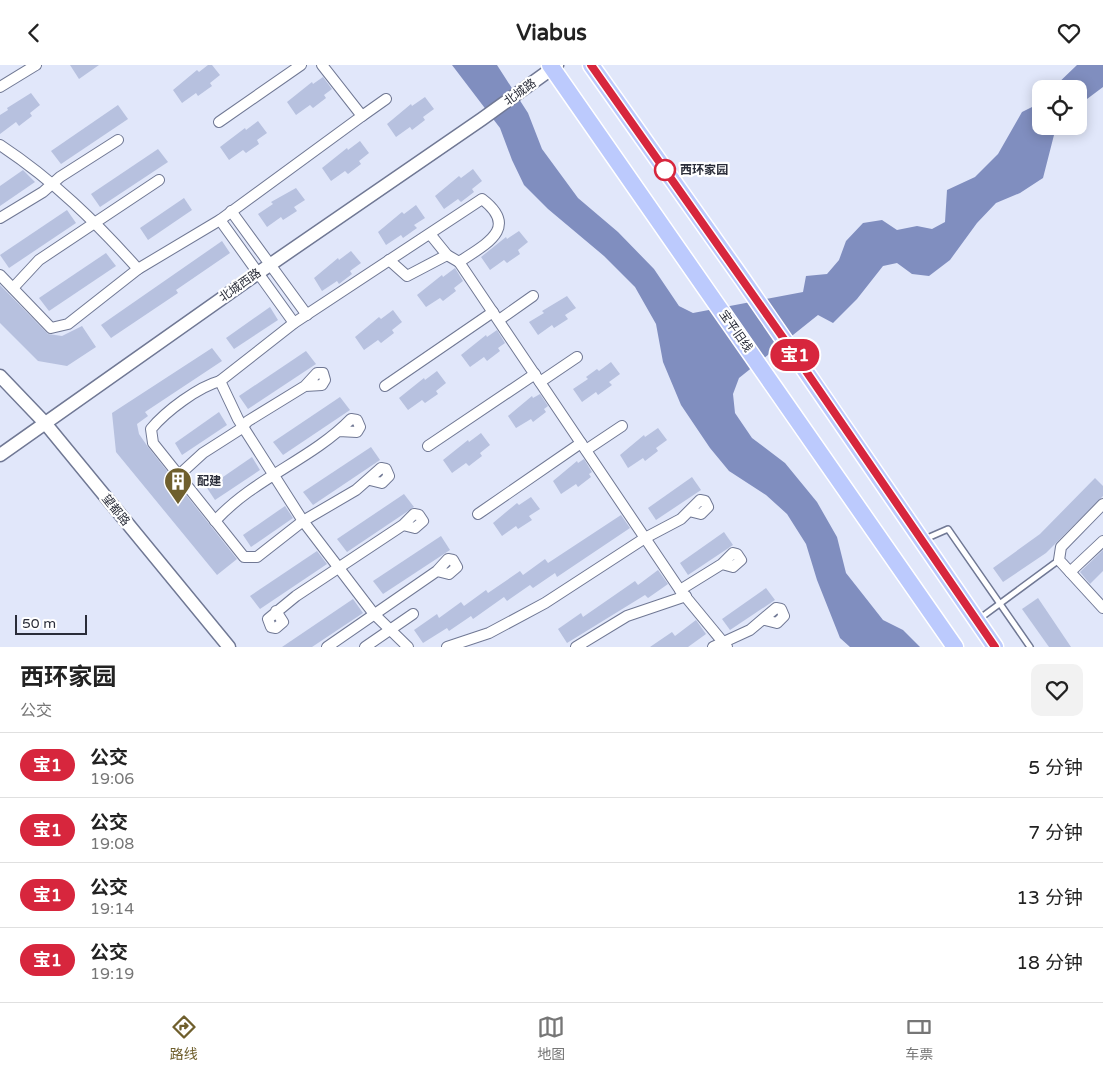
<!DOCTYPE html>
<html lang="zh">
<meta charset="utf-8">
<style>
:root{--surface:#fff;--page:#f2f2f2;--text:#222;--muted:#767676;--line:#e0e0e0;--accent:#6f5f2d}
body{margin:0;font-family:"Varela Round","Noto Sans SC",sans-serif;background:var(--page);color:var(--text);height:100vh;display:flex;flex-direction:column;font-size:19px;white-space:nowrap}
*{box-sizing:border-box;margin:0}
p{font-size:16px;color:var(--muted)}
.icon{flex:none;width:28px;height:28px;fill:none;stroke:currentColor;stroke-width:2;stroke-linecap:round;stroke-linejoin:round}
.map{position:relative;height:582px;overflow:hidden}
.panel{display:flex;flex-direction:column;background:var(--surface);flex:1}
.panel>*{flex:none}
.badge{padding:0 10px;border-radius:16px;font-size:18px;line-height:32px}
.fabs{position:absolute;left:1032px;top:15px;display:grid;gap:10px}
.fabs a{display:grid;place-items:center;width:55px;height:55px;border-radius:10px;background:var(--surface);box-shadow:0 2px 12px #0003;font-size:25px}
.scale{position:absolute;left:15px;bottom:12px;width:72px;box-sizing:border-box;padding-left:5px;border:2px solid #2a2d39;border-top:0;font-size:14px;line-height:18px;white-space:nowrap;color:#2a2d39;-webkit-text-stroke:4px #fff;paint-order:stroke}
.map>.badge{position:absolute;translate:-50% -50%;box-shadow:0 0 0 2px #fff}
.round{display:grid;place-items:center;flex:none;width:52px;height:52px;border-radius:10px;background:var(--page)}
.head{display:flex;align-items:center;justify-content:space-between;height:85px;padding:0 20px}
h1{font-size:24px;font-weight:700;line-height:38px}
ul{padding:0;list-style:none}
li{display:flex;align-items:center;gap:15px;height:65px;padding:0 20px;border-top:1px solid var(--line)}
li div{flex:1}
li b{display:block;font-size:19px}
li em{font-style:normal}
li .badge{min-width:55px;font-weight:700;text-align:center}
header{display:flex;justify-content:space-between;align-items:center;height:65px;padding:0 20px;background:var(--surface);font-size:22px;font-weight:700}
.dock{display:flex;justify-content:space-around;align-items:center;height:70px;border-top:1px solid var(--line);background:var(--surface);font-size:14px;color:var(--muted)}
.dock a{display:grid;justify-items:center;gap:2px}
.dock .selected{color:var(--accent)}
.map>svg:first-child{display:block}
.water{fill:#808ebf}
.building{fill:#b7c1df}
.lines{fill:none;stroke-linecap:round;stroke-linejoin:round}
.service-casing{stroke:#707894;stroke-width:8}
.minor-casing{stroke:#707894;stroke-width:12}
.tertiary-casing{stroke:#707894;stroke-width:15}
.primary-casing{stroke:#fff;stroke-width:19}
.service{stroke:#fff;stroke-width:5}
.minor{stroke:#fff;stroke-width:10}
.tertiary{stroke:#fff;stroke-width:12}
.primary{stroke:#bccafd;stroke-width:16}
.line-casing{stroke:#fff;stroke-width:11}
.line{stroke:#d7263d;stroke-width:8}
.stop-dot{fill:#fff;stroke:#d7263d;stroke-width:2.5}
.labels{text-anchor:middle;stroke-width:4.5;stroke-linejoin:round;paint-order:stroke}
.street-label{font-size:12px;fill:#2a2d39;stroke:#fff}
.stop-label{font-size:12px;font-weight:bold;fill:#2a2d39;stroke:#fff;text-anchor:start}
.poi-label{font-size:12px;font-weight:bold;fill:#2a2d39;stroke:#fff;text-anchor:start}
</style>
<header><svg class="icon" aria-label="back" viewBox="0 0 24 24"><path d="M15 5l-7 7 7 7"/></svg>Viabus<svg class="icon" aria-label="heart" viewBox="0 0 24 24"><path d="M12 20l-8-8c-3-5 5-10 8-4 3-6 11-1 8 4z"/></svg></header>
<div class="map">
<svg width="1103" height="582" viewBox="0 0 1103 582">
<rect width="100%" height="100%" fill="#e1e7fa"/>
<g class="water">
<path d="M452 0H497L528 48 542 84 578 133 618 167 654 204 679 241 693 248 803 227 806 211 827 209 839 195 846 176 863 158 882 155 897 165 917 161 932 164 945 157 947 125 975 112 998 89 1022 47 1034 41 1041 34V61H1061L1054 70 1043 113 1020 128 996 138 977 158 950 195 929 211 912 209 897 198 883 201 857 234 833 258 818 250 739 313 733 329 735 348 752 373 785 398 817 437 837 472 846 508 861 527 883 555 903 565 920 582H850L840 573 817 515 806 479 787 449 766 430 729 406 710 383 681 340 663 297 656 259 635 222 604 191 548 144 524 120 512 95 500 63Z"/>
<path d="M1077 0H1103V22L1079 40V24H1052Z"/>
</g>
<g class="building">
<path d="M70 0H99L79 14Z"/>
<path d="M208 0H212L220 10 210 18 212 21 198 31 196 28 182 38 173 25 197 5 199 7Z"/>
<path d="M323 12 332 24 324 30 326 33 313 43 310 40 296 50 287 37 312 17 313 19Z"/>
<path d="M31 28 40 40 30 48 32 51 19 61 16 57 0 69V50L8 45 7 43Z"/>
<path d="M425 32 434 44 423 52 425 55 412 65 410 62 396 72 387 59 411 39 412 41Z"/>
<path d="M118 40 128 54 61 99 51 86Z"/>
<path d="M258 56 267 68 257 75 259 79 246 88 243 85 229 95 220 82 245 63 246 65Z"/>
<path d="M360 76 369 88 359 96 361 99 348 109 345 106 331 116 322 103 347 83 348 85Z"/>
<path d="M158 84 168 97 100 142 91 129Z"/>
<path d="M473 104 482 116 472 124 474 127 461 137 458 134 444 144 435 131 459 111 461 113Z"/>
<path d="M23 105 35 117 0 141V121Z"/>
<path d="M296 123 305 135 294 142 297 146 283 155 281 152 267 162 258 149 273 139 271 137Z"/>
<path d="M184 133 192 145 148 175 140 163Z"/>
<path d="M416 140 425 153 414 160 417 163 403 173 401 170 386 180 378 167 402 147 404 149Z"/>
<path d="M67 145 76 158 9 203 0 190Z"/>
<path d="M519 166 528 177 518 185 520 189 507 198 504 195 490 205 481 192 506 172 507 174Z"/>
<path d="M222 176 230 188 176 225 178 228 111 273 101 260Z"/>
<path d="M351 186 361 198 350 206 352 209 339 219 337 216 322 226 314 213 338 193 339 195Z"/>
<path d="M106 188 116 201 49 246 39 233Z"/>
<path d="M455 203 463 216 454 223 456 226 443 236 440 233 426 242 417 230 442 210 443 212Z"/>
<path d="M0 220 48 269 62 271 82 261 96 282 67 301 38 296 0 258Z"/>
<path d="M567 231 576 243 565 250 568 254 554 263 552 260 538 270 529 257 544 248 542 246Z"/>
<path d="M270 242 278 255 234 284 226 273Z"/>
<path d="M393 245 402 257 392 265 394 268 381 278 378 275 364 285 355 272 379 252 381 254Z"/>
<path d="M497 265 505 278 498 283 500 286 487 296 484 292 470 302 461 290 486 270 487 272Z"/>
<path d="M212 283 222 296 145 347 148 351 137 359 139 369 148 382 237 494 217 510 116 387 112 348Z"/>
<path d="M306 286 316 299 248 344 239 331Z"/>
<path d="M611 297 620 309 609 317 612 320 598 330 596 327 582 337 573 324 588 314 586 312 597 304 599 306Z"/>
<path d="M437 306 446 318 436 326 438 329 425 338 422 335 408 345 399 333 424 313 425 315Z"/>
<path d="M540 329 548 341 544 344 546 347 533 357 531 354 516 363 508 351 532 331 533 333Z"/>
<path d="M340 332 350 345 283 390 273 377Z"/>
<path d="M219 347 227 360 182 390 175 378Z"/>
<path d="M658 363 667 375 656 383 658 386 645 396 643 393 628 403 620 390 644 370 645 372Z"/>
<path d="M481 368 490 380 480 388 482 391 469 401 466 398 452 408 443 395 468 375 469 377Z"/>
<path d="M371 382 380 395 313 440 303 427Z"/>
<path d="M252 392 260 405 215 435 207 423Z"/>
<path d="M584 394 592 407 589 409 591 412 578 422 576 419 561 429 553 416 577 396 578 398Z"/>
<path d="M692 412 701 425 656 455 648 443Z"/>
<path d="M1095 413 1103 421V431L1046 488 1003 517 993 503 1040 469Z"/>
<path d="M404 429 414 442 347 487 337 474Z"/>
<path d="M531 432 540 444 529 451 532 455 518 464 516 461 502 471 493 458 517 438 519 440Z"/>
<path d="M285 441 293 453 251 482 243 470Z"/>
<path d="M621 450 630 463 557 512 555 508 533 523 530 520 507 536 504 532 473 554 471 551 449 566 447 563 423 578 414 565 437 549 439 553 461 537 464 541 486 525 488 528 520 506 523 510 545 494 548 498Z"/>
<path d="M724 467 733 480 688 510 680 498Z"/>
<path d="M441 471 450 485 383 529 373 516Z"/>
<path d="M1103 485V506L1090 519 1080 507Z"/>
<path d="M317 486 327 499 260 544 250 531Z"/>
<path d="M658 505 668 519 648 533 645 530 567 578 558 564 581 548 583 552 635 516 638 520Z"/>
<path d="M766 523 775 535 730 565 722 554Z"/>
<path d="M1038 533 1071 582H1049L1022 544Z"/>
<path d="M353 534 363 548 312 582H282Z"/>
<path d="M696 555 706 569 688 582H650L672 567 675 571Z"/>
</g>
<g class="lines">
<g class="service-casing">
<g id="service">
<path d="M925 474 948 464 1030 582"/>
<path d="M979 554 1059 495"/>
</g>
</g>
<g class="minor-casing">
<g id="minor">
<path d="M0 22 36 0"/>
<path d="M362 51 386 34"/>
<path d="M219 57 301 0"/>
<path d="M0 80C53 115 96 157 138 204"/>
<path d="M231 146 307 250"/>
<path d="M0 153 43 127 60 112 118 75"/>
<path d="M220 155 294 258"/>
<path d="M389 195 407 211 447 190"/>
<path d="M459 197 680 525 727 582"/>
<path d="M0 210 51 263 68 259 138 204 220 155 362 51 322 0"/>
<path d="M13 223 39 195 159 115"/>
<path d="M499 255 533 231"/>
<path d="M220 316C198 322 166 346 151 364L153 378 244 492H257L303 456 356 425 381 403 386 404 389 411 382 418 370 415"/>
<path d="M540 317 577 292"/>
<path d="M385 321 493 247"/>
<path d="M428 381 535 309"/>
<path d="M586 385 622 361"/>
<path d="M179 410 203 388 239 365 248 356 305 321 317 308H323L325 315 322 320 305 321"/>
<path d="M1103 439 1061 482 1059 495 1103 543"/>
<path d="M478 449 581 378"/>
<path d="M215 456C254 413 311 395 351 354L357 355 360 362 357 367 339 366"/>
<path d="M1070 507 1103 476"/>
<path d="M680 525 722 499 733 488 737 489 741 495 733 502 722 499"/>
<path d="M276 546 283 557 276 563 271 562 268 554 296 531 403 460 414 449 419 450 423 456 415 463 403 460"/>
<path d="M327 582 437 506 448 494 453 495 457 502 449 509 437 506"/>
<path d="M365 582 413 549"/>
<path d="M408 582 374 549 303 456 238 354 220 316 294 258 482 134C520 163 486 179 459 197L447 190 430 169"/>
<path d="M447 582 489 568 545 538 645 473 681 454 700 435 705 436 708 442 701 449 689 446"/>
<path d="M576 582 627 551 686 531"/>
<path d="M713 582 750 565 776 543 781 544 784 551 777 558 765 555"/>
</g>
</g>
<g class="tertiary-casing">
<g id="tertiary">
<path d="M0 311 45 358 229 582"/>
<path d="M0 390 258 208 482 54 557 0"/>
</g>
</g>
<g class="primary-casing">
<g id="primary">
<path d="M550 0 955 582"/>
<path d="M591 0 743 215 995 582"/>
</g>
</g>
<use href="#service" class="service"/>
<use href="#minor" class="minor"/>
<use href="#tertiary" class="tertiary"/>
<use href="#primary" class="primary"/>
</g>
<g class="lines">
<g class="line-casing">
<path id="line" d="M591 0 784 274 995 582"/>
</g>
<use href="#line" class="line"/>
</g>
<defs>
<g id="building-pin" transform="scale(1.4375)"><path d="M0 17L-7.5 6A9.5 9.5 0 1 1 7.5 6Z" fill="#6f5f2d" stroke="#fff"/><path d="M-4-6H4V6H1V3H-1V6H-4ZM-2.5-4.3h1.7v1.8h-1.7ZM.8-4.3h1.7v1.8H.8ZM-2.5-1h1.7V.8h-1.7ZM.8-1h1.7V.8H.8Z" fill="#fff"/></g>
</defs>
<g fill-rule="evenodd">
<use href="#building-pin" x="178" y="416"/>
</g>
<circle class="stop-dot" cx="665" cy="105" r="10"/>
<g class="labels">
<g class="street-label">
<text transform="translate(520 27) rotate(-36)" y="4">北城路</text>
<text transform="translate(240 220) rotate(-35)" y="4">北城西路</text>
<text transform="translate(736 266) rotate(55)" y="4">宝平旧线</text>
<text transform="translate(116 445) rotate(51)" y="4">望都路</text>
</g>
<g class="stop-label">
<text x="680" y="109">西环家园</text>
</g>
<g class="poi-label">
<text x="197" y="420">配建</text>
</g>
</g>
</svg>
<div class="fabs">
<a><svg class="icon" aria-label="locate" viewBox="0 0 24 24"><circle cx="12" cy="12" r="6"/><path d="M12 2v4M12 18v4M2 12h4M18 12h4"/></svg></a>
</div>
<div class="scale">50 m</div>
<b class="badge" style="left:795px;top:290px;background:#d7263d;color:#fff">宝1</b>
</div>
<section class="panel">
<div class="head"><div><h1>西环家园</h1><p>公交</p></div><a class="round"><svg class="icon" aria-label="heart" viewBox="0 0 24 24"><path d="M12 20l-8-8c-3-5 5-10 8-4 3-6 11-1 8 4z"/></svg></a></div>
<ul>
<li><span class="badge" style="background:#d7263d;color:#fff">宝1</span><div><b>公交</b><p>19:06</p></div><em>5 分钟</em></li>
<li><span class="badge" style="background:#d7263d;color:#fff">宝1</span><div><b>公交</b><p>19:08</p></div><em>7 分钟</em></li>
<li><span class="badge" style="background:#d7263d;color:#fff">宝1</span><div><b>公交</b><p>19:14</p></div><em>13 分钟</em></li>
<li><span class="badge" style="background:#d7263d;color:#fff">宝1</span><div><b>公交</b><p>19:19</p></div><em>18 分钟</em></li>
</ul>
</section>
<nav class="dock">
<a class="selected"><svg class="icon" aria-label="directions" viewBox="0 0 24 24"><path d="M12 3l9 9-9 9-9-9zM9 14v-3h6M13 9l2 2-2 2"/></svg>路线</a>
<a><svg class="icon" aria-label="map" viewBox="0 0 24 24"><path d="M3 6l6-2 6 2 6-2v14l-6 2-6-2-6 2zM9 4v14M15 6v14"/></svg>地图</a>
<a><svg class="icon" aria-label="tickets" viewBox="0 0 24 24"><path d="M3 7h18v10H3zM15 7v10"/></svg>车票</a>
</nav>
